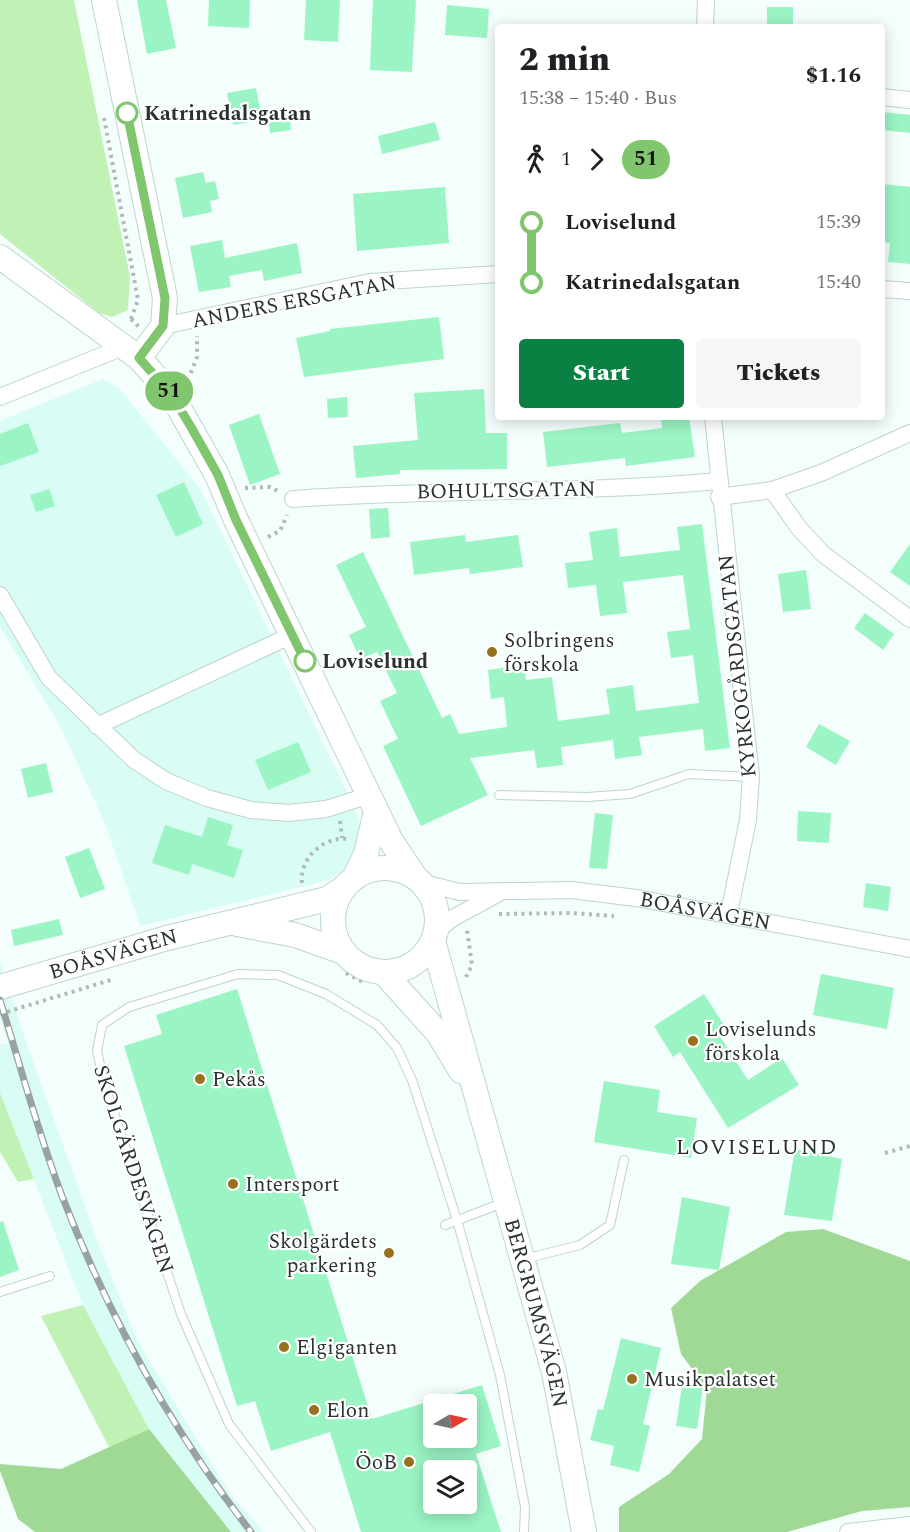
<!DOCTYPE html>
<meta charset="utf-8">
<style>
:root{--surface:#fff;--page:#f6f6f6;--text:#202124;--muted:#757577;--accent:#0b8043}
body{margin:0;font-family:Spectral,serif;background:var(--page);color:var(--text);height:100vh;display:flex;flex-direction:column;font-size:22px;white-space:nowrap}
*{box-sizing:border-box;margin:0}
p{font-size:20px;color:var(--muted)}
.icon{flex:none;width:33px;height:33px;fill:none;stroke:currentColor;stroke-width:2;stroke-linecap:round;stroke-linejoin:round}
.map{position:relative;flex:1;overflow:hidden}
.sheet{position:absolute;left:495px;top:24px;width:390px;height:396px;display:flex;flex-direction:column;background:var(--surface);border-radius:6px;box-shadow:0 3px 15px #0003}
.sheet>*{flex:none}
.badge{padding:0 12px;border-radius:20px;font-size:21px;line-height:39px}
.needle{width:39px;rotate:81deg}
.controls{position:absolute;left:423px;top:1394px;display:grid;gap:12px}
.controls a{display:grid;place-items:center;width:54px;height:54px;border-radius:6px;background:var(--surface);box-shadow:0 3px 15px #0003;font-size:30px}
.map>.badge{position:absolute;translate:-50% -50%;box-shadow:0 0 0 3px #fff}
.legs{display:flex;align-items:center;gap:9px;height:66px;padding:0 24px;font-size:20px}
.legs p{margin-inline-start:auto}
.overview{display:flex;align-items:center;justify-content:space-between;height:102px;padding:0 24px}
h1{font-size:33px;font-weight:800;line-height:45px}
.action{display:flex;gap:12px;margin-top:auto;padding:12px 24px}
.action a{flex:1;height:69px;border-radius:6px;background:var(--accent);color:#fff;font-size:24px;font-weight:800;line-height:69px;text-align:center}
.action a+a{background:var(--page);color:var(--text)}
ul{padding:0 24px;list-style:none}
li{display:flex;align-items:center;gap:21px;height:60px;font-size:22px}
li i{display:grid;place-items:center;width:9px;height:100%;margin:0 8px;background:currentColor}
li i::after{content:'';width:15px;height:15px;margin:-8px;border:4px solid;border-radius:50%;background:var(--surface)}
li p{margin-inline-start:auto}
li:first-child i{background:linear-gradient(#0000 50%,currentColor 0)}
li:last-child i{background:linear-gradient(currentColor 50%,#0000 0)}
.map>svg:first-child{display:block}
.built{fill:#d9fcf4}
.green{fill:#c0f2b5}
.forest{fill:#a0d895}
.building{fill:#9bf4c4;fill-rule:evenodd}
.lines{fill:none;stroke-linecap:round;stroke-linejoin:round}
.lane-casing{stroke:#bcd5ce;stroke-width:10}
.street-casing{stroke:#bcd5ce;stroke-width:18}
.secondary-casing{stroke:#bcd5ce;stroke-width:26}
.path{stroke:#b0bab8;stroke-width:4;stroke-dasharray:3 4.5;stroke-linecap:butt}
.lane{stroke:#fff;stroke-width:8}
.street{stroke:#fff;stroke-width:16}
.secondary{stroke:#fff;stroke-width:24}
.rail-casing{stroke:#98a2a0;stroke-width:7}
.rail{stroke:#fff;stroke-width:4.5;stroke-dasharray:14;stroke-linecap:butt}
.line-1-casing{stroke:#fff;stroke-width:14}
.line-1{stroke:#80c66e;stroke-width:9}
.stop-1-dot{fill:#fff;stroke:#80c66e;stroke-width:3}
.poi-dot{fill:#97711b;stroke:#fff;stroke-width:2}
.labels{text-anchor:middle;stroke-width:4.5;stroke-linejoin:round;paint-order:stroke}
.stop-label{font-size:21px;font-weight:bold;fill:#293331;stroke:#fff;text-anchor:start}
.street-label{font-size:21px;fill:#293331;stroke:#fff}
.poi-label{font-size:21px;fill:#293331;stroke:#fff;text-anchor:start}
.neighbourhood-label{font-size:22px;letter-spacing:1.5px;fill:#293331;stroke:#fff}
</style>
<div class="map">
<svg width="910" height="1532" viewBox="0 0 910 1532">
<rect width="100%" height="100%" fill="#f4fefc"/>
<g class="built">
<path d="M103 379 119 388 201 490 358 815 360 828 355 855 342 871 329 880 140 926 105 823 59 724 0 627V421Z"/>
<path d="M0 961 25 1039 100 1248 138 1342 230 1494 264 1532H230L149 1429 83 1305 0 1093V1044L8 1043 0 1017Z"/>
</g>
<g class="green">
<path d="M0 0H74L130 277 128 310 112 317 99 313 0 234Z"/>
<path d="M0 1093 34 1179 18 1182 0 1152Z"/>
<path d="M83 1305 149 1429 109 1447 41 1316Z"/>
</g>
<g class="forest">
<path d="M823 1229 910 1261V1507L862 1511 787 1532H619V1507L669 1474 702 1439 707 1389 681 1354 671 1308 700 1281 786 1232Z"/>
<path d="M149 1429 231 1532H35L18 1519 0 1471V1464L61 1469Z"/>
</g>
<g class="building">
<path d="M137 0H166L176 48 147 54Z"/>
<path d="M209 0H250L249 28 208 26Z"/>
<path d="M306 0H340L338 42 304 40Z"/>
<path d="M373 0H416L412 72 370 70Z"/>
<path d="M447 5 489 9 487 38 445 35Z"/>
<rect x="767" y="7" width="26" height="20"/>
<path d="M256 88 262 120 233 125 227 93Z"/>
<path d="M289 109 291 130 270 133 267 111Z"/>
<path d="M882 112 910 115V133L882 130Z"/>
<path d="M435 122 440 140 382 154 378 136Z"/>
<path d="M203 172 206 183 215 181 219 199 210 201 212 212 183 218 175 178Z"/>
<path d="M882 184 910 187V264L888 262 890 243 882 242Z"/>
<path d="M445 187 449 243 357 251 353 194Z"/>
<path d="M222 240 225 258 297 243 302 273 264 281 262 270 229 276 231 287 199 292 190 246Z"/>
<path d="M439 317 444 359 304 377 296 338 330 331V329Z"/>
<path d="M484 389 486 433H507V469L400 470V474L356 478 353 446 418 440 414 393Z"/>
<path d="M347 397 348 417 328 418 327 399Z"/>
<path d="M259 414 280 474 250 485 229 425Z"/>
<path d="M661 417H689L695 457 626 466 625 458 547 467 543 432 620 423 622 433 662 428Z"/>
<path d="M28 423 39 452 0 466V434Z"/>
<path d="M184 482 203 524 176 537 156 495Z"/>
<path d="M49 489 55 506 36 512 30 495Z"/>
<path d="M388 508 390 537 371 539 369 509Z"/>
<path d="M702 524 730 748 705 751 703 729 639 737 642 755 615 759 613 740 561 747 563 765 537 768 534 750 470 758 488 795 421 826 383 746 398 739 380 701 397 693 377 652 360 659 349 635 366 627 336 565 363 552 442 718 450 714 459 734 507 727 504 697 491 699 488 670 524 665 526 680 552 677 558 721 610 714 606 689 633 685 636 711 699 703 693 655 671 658 667 632 690 629 683 575 623 582 627 613 600 616 596 585 568 588 565 563 593 560 589 532 617 528 620 557 680 550 677 527Z"/>
<path d="M465 535 466 542 518 535 523 567 470 574 469 568 414 575 410 542Z"/>
<path d="M910 544V586L890 572Z"/>
<path d="M806 570 811 609 783 612 778 574Z"/>
<path d="M865 613 894 634 883 650 854 628Z"/>
<path d="M819 724 850 741 836 765 806 747Z"/>
<path d="M298 742 311 772 268 790 255 760Z"/>
<path d="M46 763 53 792 28 798 21 769Z"/>
<path d="M798 811 831 813 829 843 797 841Z"/>
<path d="M595 813 613 815 607 869 589 868Z"/>
<path d="M208 817 233 825 227 845 243 850 234 878 192 864 189 875 152 863 165 825 202 837Z"/>
<path d="M89 848 105 889 80 898 65 857Z"/>
<path d="M866 883 891 887 888 911 863 907Z"/>
<path d="M59 919 63 935 14 946 11 930Z"/>
<path d="M821 974 894 988 887 1029 813 1015Z"/>
<path d="M237 989 372 1419 482 1385 501 1446 476 1454 501 1532H361L330 1432 271 1451 255 1401 237 1406 124 1046 162 1034 156 1015ZM434 1404H466V1437H434ZM434 1470H466V1503H434Z"/>
<path d="M704 994 724 1025 716 1030 748 1080 782 1058 799 1085 728 1128 680 1052 673 1057 654 1026Z"/>
<path d="M604 1081 660 1090 657 1112 697 1118 691 1158 594 1142Z"/>
<path d="M795 1149 842 1159 832 1221 784 1215Z"/>
<path d="M682 1197 730 1207 719 1270 671 1264Z"/>
<path d="M3 1221 19 1270 0 1277V1222Z"/>
<path d="M621 1338 661 1348 643 1424 650 1426 639 1472 610 1465 614 1446 590 1440 598 1409 603 1410Z"/>
<path d="M682 1386 703 1388 697 1429 676 1426Z"/>
</g>
<g class="lines">
<g class="lane-casing">
<g id="lane">
<path d="M499 795 587 797 630 794 689 774 751 777"/>
<path d="M445 1225 505 1202"/>
<path d="M524 1259 580 1245 610 1225 624 1160"/>
<path d="M0 1292 50 1276"/>
<path d="M311 1532 229 1424 181 1314 104 1083 97 1051 102 1025 129 1007 238 974 278 975 326 994 377 1025 397 1048 412 1080 457 1220 500 1375 525 1507 524 1532"/>
</g>
</g>
<g class="street-casing">
<g id="street">
<path d="M705 27 706 0"/>
<path d="M882 97 910 100"/>
<path d="M882 289 910 291"/>
<path d="M163 326 370 282 498 274"/>
<path d="M0 397 123 347"/>
<path d="M713 417 751 777 748 820 729 913"/>
<path d="M772 490 799 528 823 554 910 619"/>
<path d="M719 497 772 490 821 473 910 433"/>
<path d="M293 499C435 489 577 494 718 481"/>
<path d="M0 595 49 678 133 759 166 781 207 798 251 810 289 813 326 809 370 795"/>
<path d="M97 726 292 635"/>
<path id="s1" d="M423 883 460 892 571 890 636 898 910 949"/>
<path d="M436 931 453 918 499 893"/>
<path d="M848 1532 910 1525"/>
</g>
</g>
<g class="secondary-casing">
<g id="secondary">
<path d="M104 0 165 298 163 326 139 358"/>
<path d="M0 257 139 358 171 394 217 475 236 520 391 841 415 877"/>
<circle cx="385" cy="920" r="52"/>
<path d="M356 875 366 854 376 811"/>
<path d="M237 924 295 935 343 952"/>
<path id="s2" d="M433 941 554 1372 584 1532"/>
<path d="M383 972 438 1033 461 1071"/>
<path id="s3" d="M0 987 167 938 327 899 342 889"/>
</g>
</g>
<g class="path">
<path d="M104 118 138 300 131 319"/>
<path d="M131 319 139 327"/>
<path d="M188 380 197 357V336"/>
<path d="M245 488 270 487 278 491"/>
<path d="M268 537 280 531 287 515"/>
<path d="M340 821 342 838"/>
<path d="M302 883C299 858 324 836 348 839"/>
<path d="M499 914 571 913 614 916"/>
<path d="M346 973 363 982"/>
<path d="M466 977 472 965 467 930"/>
<path d="M0 1014 114 979"/>
<path d="M885 1153 910 1146"/>
</g>
<use href="#lane" class="lane"/>
<use href="#street" class="street"/>
<use href="#secondary" class="secondary"/>
<g class="rail-casing">
<path id="rail" d="M0 1000C20 1065 38 1132 62 1196 109 1317 171 1429 251 1532"/>
</g>
<use href="#rail" class="rail"/>
</g>
<g class="lines">
<g class="line-1-casing">
<path id="line-1" d="M127 113 165 298 163 326 139 358 171 394 191 427 218 475 236 520 305 661"/>
</g>
<use href="#line-1" class="line-1"/>
</g>
<g class="stop-1-dot">
<circle cx="127" cy="113" r="10"/>
<circle cx="305" cy="661" r="10"/>
</g>
<g class="poi-dot">
<circle cx="492" cy="652" r="6"/>
<circle cx="693" cy="1041" r="6"/>
<circle cx="200" cy="1079" r="6"/>
<circle cx="233" cy="1184" r="6"/>
<circle cx="389" cy="1253" r="6"/>
<circle cx="284" cy="1347" r="6"/>
<circle cx="632" cy="1379" r="6"/>
<circle cx="314" cy="1410" r="6"/>
<circle cx="409" cy="1462" r="6"/>
</g>
<g class="labels">
<g class="stop-label">
<text x="144" y="120">Katrinedalsgatan</text>
<text x="322" y="668">Loviselund</text>
</g>
<g class="street-label">
<text transform="translate(294 301) rotate(-11)" y="7">ANDERS ERSGATAN</text>
<text transform="translate(506 490) rotate(-1)" y="7">BOHULTSGATAN</text>
<text transform="translate(737 666) rotate(-96)" y="7">KYRKOGÅRDSGATAN</text>
<text dy="7" stroke="none"><textPath href="#s1" startOffset="285">BOÅSVÄGEN</textPath></text>
<text dy="7" stroke="none"><textPath href="#s3" startOffset="118">BOÅSVÄGEN</textPath></text>
<text transform="translate(134 1169) rotate(72)" y="7">SKOLGÄRDESVÄGEN</text>
<text dy="7" stroke="none"><textPath href="#s2" startOffset="386">BERGRUMSVÄGEN</textPath></text>
</g>
<g class="poi-label">
<text x="504" y="647">Solbringens<tspan x="504" dy="24">förskola</tspan></text>
<text x="705" y="1036">Loviselunds<tspan x="705" dy="24">förskola</tspan></text>
<text x="212" y="1086">Pekås</text>
<text x="245" y="1191">Intersport</text>
<text x="377" y="1248" text-anchor="end">Skolgärdets<tspan x="377" dy="24">parkering</tspan></text>
<text x="296" y="1354">Elgiganten</text>
<text x="644" y="1386">Musikpalatset</text>
<text x="326" y="1417">Elon</text>
<text x="397" y="1469" text-anchor="end">ÖoB</text>
</g>
<g class="neighbourhood-label">
<text x="757" y="1154">LOVISELUND</text>
</g>
</g>
</svg>
<div class="controls">
<a><svg class="needle" viewBox="-14 -14 28 28"><path d="M0-13l5 13h-10z" fill="#e53935"/><path d="M0 13l5-13h-10z" fill="#757577"/></svg></a>
<a><svg class="icon" aria-label="layers" viewBox="0 0 24 24"><path d="M12 4l9 5-9 5-9-5zM3 14l9 5 9-5"/></svg></a>
</div>
<b class="badge" style="left:169px;top:391px;background:#80c66e;color:#111">51</b>
<section class="sheet">
<div class="overview"><div><h1>2 min</h1><p>15:38 – 15:40 · Bus</p></div><b>$1.16</b></div>
<div class="legs"><svg class="icon" aria-label="walk" viewBox="0 0 24 24"><circle cx="13" cy="4" r="2"/><path d="M13 8l-2 6 4 7M11 14l-3 7M7 12l3-4h3l4 4"/></svg>1<svg class="icon" aria-label="forward" viewBox="0 0 24 24"><path d="M9 5l7 7-7 7"/></svg><b class="badge" style="background:#80c66e;color:#111">51</b></div>
<ul>
<li><i style="color:#80c66e"></i><b>Loviselund</b><p>15:39</p></li>
<li><i style="color:#80c66e"></i><b>Katrinedalsgatan</b><p>15:40</p></li>
</ul>
<div class="action"><a>Start</a><a>Tickets</a></div>
</section>
</div>
